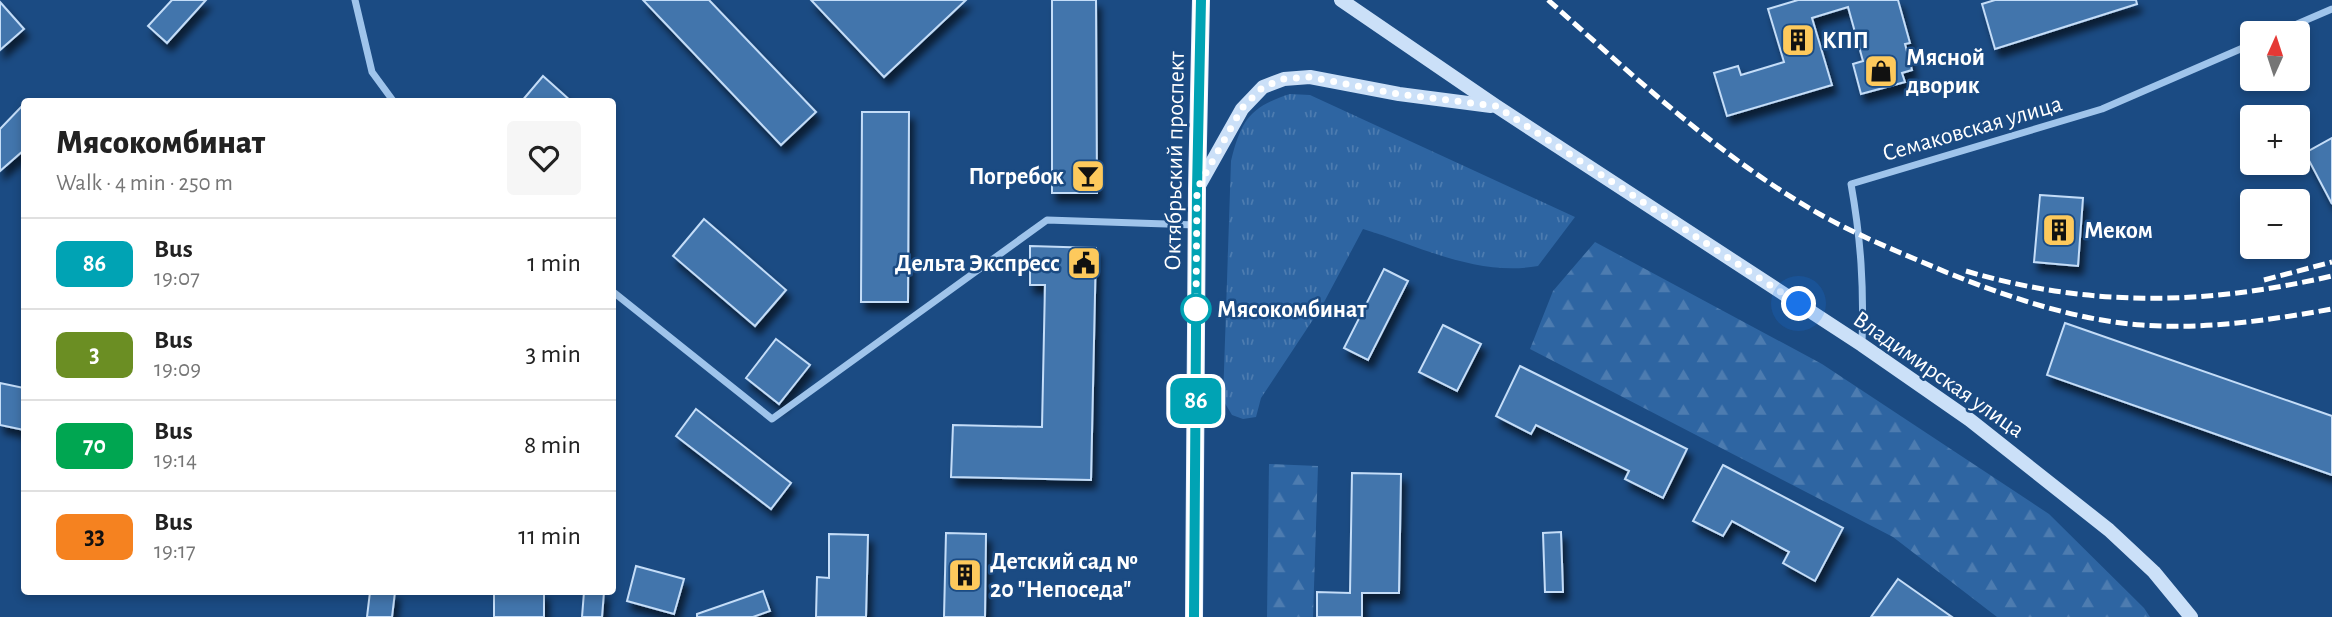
<!DOCTYPE html>
<meta charset="utf-8">
<style>
:root{--surface:#fff;--page:#f6f6f6;--text:#222;--muted:#767676;--line:#e0e0e0}
body{margin:0;font-family:"Alegreya Sans",sans-serif;background:var(--page);color:var(--text);height:100vh;display:flex;flex-direction:column;font-size:26px;white-space:nowrap}
*{box-sizing:border-box;margin:0}
p{font-size:23px;color:var(--muted)}
.icon{flex:none;width:38px;height:38px;fill:none;stroke:currentColor;stroke-width:2;stroke-linecap:round;stroke-linejoin:round}
.map{position:relative;flex:1;overflow:hidden}
.side{position:absolute;left:21px;top:98px;width:595px;height:497px;display:flex;flex-direction:column;background:var(--surface);border-radius:7px;box-shadow:0 4px 10px #0003}
.side>*{flex:none}
.badge{padding:0 14px;border-radius:10px;font-size:24px;line-height:46px}
.needle{width:46px;rotate:3deg}
.controls{position:absolute;left:2240px;top:21px;display:grid;gap:14px}
.controls a{display:grid;place-items:center;width:70px;height:70px;border-radius:7px;background:var(--surface);box-shadow:0 4px 10px #0003;font-size:35px}
.you{position:absolute;width:35px;height:35px;margin:-18px;border:5px solid #fff;border-radius:50%;background:#1a73e8;box-shadow:0 0 0 10px #1a73e833}
.map>.badge{position:absolute;translate:-50% -50%;box-shadow:0 0 0 4px #fff}
.round{display:grid;place-items:center;flex:none;width:74px;height:74px;border-radius:7px;background:var(--page)}
.head{display:flex;align-items:center;justify-content:space-between;height:119px;padding:0 35px}
h1{font-size:33px;font-weight:800;line-height:52px}
ul{padding:0;list-style:none}
li{display:flex;align-items:center;gap:21px;height:91px;padding:0 35px;border-top:2px solid var(--line)}
li div{flex:1}
li b{display:block;font-size:26px}
li em{font-style:normal}
li .badge{min-width:77px;font-weight:700;text-align:center}
.map>svg:first-child{display:block}
.grass{fill:url(#grass-tufts)}
.forest{fill:url(#forest-firs)}
.building{fill:#4375ac;stroke:#c4ddf8;stroke-width:2;filter:url(#shadow)}
.lines{fill:none;stroke-linecap:round;stroke-linejoin:round}
.minor{stroke:#9fc4eb;stroke-width:7}
.secondary{stroke:#cbe0f8;stroke-width:14}
.primary{stroke:#e4efff;stroke-width:18}
.rail{stroke:#fff;stroke-width:5;stroke-dasharray:12 5;stroke-linecap:butt}
.line-casing{stroke:#fff;stroke-width:16}
.line{stroke:#00a3b4;stroke-width:10}
.walk{stroke:#fff;stroke-width:7;stroke-dasharray:0 12.6}
.stop-dot{fill:#fff;stroke:#00a3b4;stroke-width:3.5}
.labels{text-anchor:middle;stroke-width:5;stroke-linejoin:round;paint-order:stroke}
.poi-label{font-size:24px;font-weight:bold;fill:#fff;stroke:#1b4b83;text-anchor:start}
.street-label{font-size:24px;fill:#fff;stroke:#1b4b83}
.stop-label{font-size:24px;font-weight:bold;fill:#fff;stroke:#1b4b83;text-anchor:start}
</style>
<div class="map">
<svg width="2332" height="617" viewBox="0 0 2332 617">
<defs>
<pattern id="grass-tufts" width="24" height="20" patternUnits="userSpaceOnUse" patternTransform="scale(1.75)"><rect width="24" height="20" fill="#2e65a2"/><path d="M3 7l-1-3M5 7V3M7 7l1-3M15 17l-1-3M17 17v-4M19 17l1-3" fill="none" stroke="#4d7cb0"/></pattern>
<pattern id="forest-firs" width="22" height="20" patternUnits="userSpaceOnUse" patternTransform="scale(1.75)"><rect width="22" height="20" fill="#2e65a2"/><path d="M5 1l3.5 6h-7zM16 11l3.5 6h-7z" fill="#4d7cb0"/></pattern>
<filter id="shadow"><feDropShadow dx="4.5" dy="8" stdDeviation="3.5" flood-color="#0009"/></filter>
</defs>
<rect width="100%" height="100%" fill="#1b4b83"/>
<path class="grass" d="M1290 94 1310 95 1575 217 1538 266C1478 277 1419 246 1363 229L1322 306 1261 398 1256 417 1243 419 1232 415 1223 400 1231 161C1241 121 1249 107 1290 94Z"/>
<g class="forest">
<path d="M1595 242 1822 364 2049 514 2144 608 2150 617H1997L1893 537 1530 349 1553 291Z"/>
<path d="M1269 464 1318 466 1313 617H1267Z"/>
</g>
<g class="building">
<path d="M172 0H206L167 43 148 26Z"/>
<path d="M643 0H709L816 112 781 145Z"/>
<path d="M811 0H966L884 77Z"/>
<path d="M1052 0H1096L1097 193H1052Z"/>
<path d="M1798 0H1898L1910 43 1905 44 1912 70 1902 73 1905 82 1861 94 1853 64 1863 61 1848 7 1812 18 1832 85 1727 116 1714 73 1738 66 1741 75 1784 62 1768 9Z"/>
<path d="M1995 0H2136L2137 4 1995 49 1982 4Z"/>
<path d="M0 2 24 29 0 50Z"/>
<path d="M543 76 572 102H521Z"/>
<path d="M24 104V150L0 171V129Z"/>
<path d="M862 112H909L908 302H861Z"/>
<path d="M2332 138V204L2305 153Z"/>
<path d="M2040 195 2083 198 2078 266 2034 262Z"/>
<path d="M704 219 786 290 755 326 673 256Z"/>
<path d="M1030 246 1096 248 1091 480 951 477 953 425 1042 427 1045 285H1030Z"/>
<path d="M1384 269 1408 281 1368 360 1344 348Z"/>
<path d="M2065 323 2332 416V475L2047 375Z"/>
<path d="M1443 325 1481 344 1457 391 1419 372Z"/>
<path d="M776 339 810 365 779 404 746 378Z"/>
<path d="M1520 366 1687 449 1663 498 1625 479 1629 471 1536 425 1531 434 1496 416Z"/>
<path d="M0 383 24 388V430L0 425Z"/>
<path d="M696 409 791 483 771 509 676 436Z"/>
<path d="M1723 465 1843 528 1815 581 1783 563 1789 552 1732 521 1723 536 1693 521Z"/>
<path d="M1352 473 1401 474 1399 593H1362V617H1317V592L1350 593Z"/>
<path d="M1561 532 1563 592H1545L1543 533Z"/>
<path d="M946 533 986 534 985 617H944Z"/>
<path d="M829 534 868 535 866 617H816L817 577 829 578Z"/>
<path d="M636 566 684 579 674 614 627 601Z"/>
<path d="M1898 579 1952 617H1871Z"/>
<path d="M763 591 770 611 753 617H697V614Z"/>
<path d="M370 592H395L392 617H367Z"/>
<rect x="494" y="592" width="50" height="25"/>
<path d="M584 592H604L602 617H582Z"/>
</g>
<g class="lines">
<g class="minor">
<path d="M355 0 372 72 394 102"/>
<path d="M2276 33 2332 9"/>
<path d="M612 291 772 419 1047 220 1196 225"/>
<path d="M1862 344C1864 287 1861 240 1851 184L2102 109 2252 44"/>
</g>
<g class="secondary">
<path d="M1341 0 1496 106 1862 345 1970 420 2109 530 2154 572 2191 617"/>
<path d="M1197 189 1242 109 1263 87 1284 79 1310 77 1399 94 1491 106"/>
</g>
<path class="primary" d="M1194 617 1197 189 1201 0"/>
<g class="rail">
<path d="M1548 0C1636 78 1720 158 1823 216 1863 238 1906 255 1948 273 2011 298 2075 320 2142 325 2205 330 2270 320 2332 309"/>
<path d="M1966 271C2091 308 2206 305 2332 276"/>
<path d="M2264 280 2332 262"/>
</g>
</g>
<g class="lines">
<g class="line-casing">
<path id="line" d="M1194 617 1197 189 1201 0"/>
</g>
<use href="#line" class="line"/>
<path class="walk" d="M1196 309 1197 189 1242 108 1263 87 1284 79 1310 77 1398 94 1496 106 1799 304"/>
</g>
<defs>
<g id="building-square" transform="scale(1.75)"><rect x="-9" y="-9" width="18" height="18" rx="4" fill="#fdc95c" stroke="#1b4b83"/><path d="M-4-6H4V6H1V3H-1V6H-4ZM-2.5-4.3h1.7v1.8h-1.7ZM.8-4.3h1.7v1.8H.8ZM-2.5-1h1.7V.8h-1.7ZM.8-1h1.7V.8H.8Z" fill="#111"/></g>
<g id="shop-square" transform="scale(1.75)"><rect x="-9" y="-9" width="18" height="18" rx="4" fill="#fdc95c" stroke="#1b4b83"/><path d="M-5-2.5h2.3a2.7 3.5 0 0 1 5.4 0H5L5.5 6h-11ZM-1.5-2.5h3a1.5 2.3 0 0 0-3 0Z" fill="#111"/></g>
<g id="bar-square" transform="scale(1.75)"><rect x="-9" y="-9" width="18" height="18" rx="4" fill="#fdc95c" stroke="#1b4b83"/><path d="M-6-5H6L.8 .8V4.5H3.5V6h-7V4.5H-.8V.8Z" fill="#111"/></g>
<g id="civic-square" transform="scale(1.75)"><rect x="-9" y="-9" width="18" height="18" rx="4" fill="#fdc95c" stroke="#1b4b83"/><path d="M-.6-6.5H3V-4.5H.6V-3L4-1V1h2V6H-6V1h2V-1L-.6-3ZM-1.2 2.5V6h2.4V2.5Z" fill="#111"/></g>
</defs>
<g fill-rule="evenodd">
<use href="#building-square" x="1798" y="40"/>
<use href="#shop-square" x="1881" y="71"/>
<use href="#bar-square" x="1088" y="176"/>
<use href="#building-square" x="2059" y="230"/>
<use href="#civic-square" x="1084" y="263"/>
<use href="#building-square" x="965" y="575"/>
</g>
<circle class="stop-dot" cx="1196" cy="309" r="14"/>
<g class="labels">
<g class="poi-label">
<text x="1822" y="48">КПП</text>
<text x="1906" y="65">Мясной<tspan x="1906" dy="28">дворик</tspan></text>
<text x="1064" y="184" text-anchor="end">Погребок</text>
<text x="2084" y="238">Меком</text>
<text x="1060" y="271" text-anchor="end">Дельта Экспресс</text>
<text x="990" y="569">Детский сад №<tspan x="990" dy="28">20 "Непоседа"</tspan></text>
</g>
<g class="street-label">
<text transform="translate(1972 128) rotate(-16)" y="8">Семаковская улица</text>
<text transform="translate(1174 161) rotate(-89)" y="8">Октябрьский проспект</text>
<text transform="translate(1939 374) rotate(35)" y="8">Владимирская улица</text>
</g>
<g class="stop-label">
<text x="1217" y="317">Мясокомбинат</text>
</g>
</g>
</svg>
<div class="controls">
<a><svg class="needle" viewBox="-14 -14 28 28"><path d="M0-13l5 13h-10z" fill="#e53935"/><path d="M0 13l5-13h-10z" fill="#767676"/></svg></a>
<a>+</a>
<a>−</a>
</div>
<div class="you" style="left:1799px;top:304px"></div>
<b class="badge" style="left:1196px;top:401px;background:#00a3b4;color:#fff">86</b>
<section class="side">
<div class="head"><div><h1>Мясокомбинат</h1><p>Walk · 4 min · 250 m</p></div><a class="round"><svg class="icon" aria-label="heart" viewBox="0 0 24 24"><path d="M12 20l-8-8c-3-5 5-10 8-4 3-6 11-1 8 4z"/></svg></a></div>
<ul>
<li><span class="badge" style="background:#00a3b4;color:#fff">86</span><div><b>Bus</b><p>19:07</p></div><em>1 min</em></li>
<li><span class="badge" style="background:#6b8e23;color:#fff">3</span><div><b>Bus</b><p>19:09</p></div><em>3 min</em></li>
<li><span class="badge" style="background:#00a651;color:#fff">70</span><div><b>Bus</b><p>19:14</p></div><em>8 min</em></li>
<li><span class="badge" style="background:#f58220;color:#111">33</span><div><b>Bus</b><p>19:17</p></div><em>11 min</em></li>
</ul>
</section>
</div>
